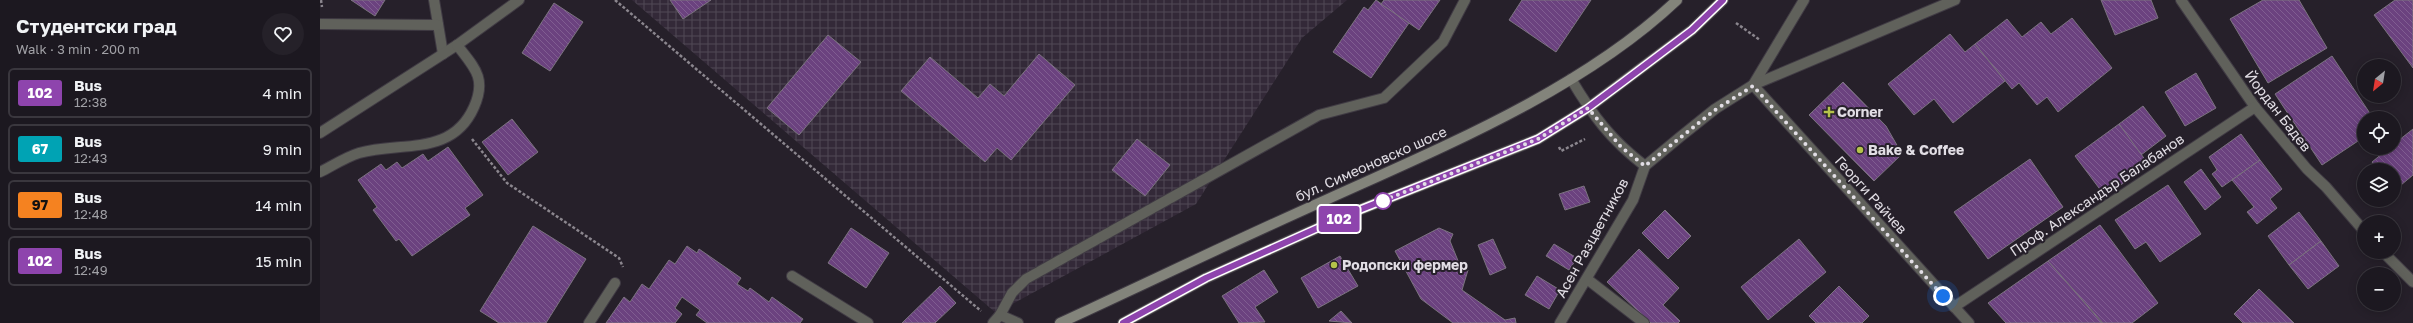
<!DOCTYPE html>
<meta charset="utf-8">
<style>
:root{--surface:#1c1820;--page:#252129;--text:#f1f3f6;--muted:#a0a0a5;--line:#3a373e}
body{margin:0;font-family:"Golos Text",sans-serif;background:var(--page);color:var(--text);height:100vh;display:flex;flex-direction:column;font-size:15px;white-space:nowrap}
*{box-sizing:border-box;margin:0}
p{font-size:13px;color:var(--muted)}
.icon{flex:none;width:22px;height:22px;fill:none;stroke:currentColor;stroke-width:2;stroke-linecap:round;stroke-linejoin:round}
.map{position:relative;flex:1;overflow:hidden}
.panel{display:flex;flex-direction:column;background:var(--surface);width:320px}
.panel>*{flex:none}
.badge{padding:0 8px;border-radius:3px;font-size:14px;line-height:26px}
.needle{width:26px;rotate:210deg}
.tools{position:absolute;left:2037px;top:59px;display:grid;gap:8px}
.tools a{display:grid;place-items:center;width:44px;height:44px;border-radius:50%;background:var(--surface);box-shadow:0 2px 10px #0003,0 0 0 1px var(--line);font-size:20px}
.you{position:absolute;width:20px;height:20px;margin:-10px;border:3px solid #fff;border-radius:50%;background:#1a73e8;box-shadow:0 0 0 6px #1a73e833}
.map>.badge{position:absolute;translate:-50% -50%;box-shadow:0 0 0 2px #fff}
.round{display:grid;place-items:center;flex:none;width:42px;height:42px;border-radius:21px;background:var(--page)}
.summary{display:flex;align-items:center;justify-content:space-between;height:68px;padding:0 16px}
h1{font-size:19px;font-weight:700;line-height:30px}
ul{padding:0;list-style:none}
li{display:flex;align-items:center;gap:12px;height:50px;margin:0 8px 6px;padding:0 8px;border:2px solid var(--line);border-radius:6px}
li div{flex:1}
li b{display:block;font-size:15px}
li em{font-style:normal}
li .badge{min-width:44px;font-weight:700;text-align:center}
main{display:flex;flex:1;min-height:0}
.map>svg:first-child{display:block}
.industrial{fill:url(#industrial-grid)}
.building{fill:url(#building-back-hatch);stroke:#7b737f}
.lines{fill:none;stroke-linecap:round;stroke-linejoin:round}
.lane-casing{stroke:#403b44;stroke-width:12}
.street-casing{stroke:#403b44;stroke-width:12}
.secondary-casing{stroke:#403b44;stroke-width:12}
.path{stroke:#8b868e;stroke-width:2.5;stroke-dasharray:3 2;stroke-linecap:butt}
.lane{stroke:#60615b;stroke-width:10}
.street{stroke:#60615b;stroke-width:10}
.secondary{stroke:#83847b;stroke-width:10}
.line-casing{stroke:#fff;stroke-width:9}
.line{stroke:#8e44ad;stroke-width:6}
.walk{stroke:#e2dee5;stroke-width:4;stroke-dasharray:0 7.2}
.poi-dot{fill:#b5c24a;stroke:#26202a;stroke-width:1.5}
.stop-dot{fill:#fff;stroke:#8e44ad;stroke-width:2}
.labels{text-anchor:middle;stroke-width:4;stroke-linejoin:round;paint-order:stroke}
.street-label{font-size:14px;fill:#e2dee5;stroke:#26202a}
.poi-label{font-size:14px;font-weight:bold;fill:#e2dee5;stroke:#26202a;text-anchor:start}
</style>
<main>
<section class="panel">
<div class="summary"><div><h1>Студентски град</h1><p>Walk · 3 min · 200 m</p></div><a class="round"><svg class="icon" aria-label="heart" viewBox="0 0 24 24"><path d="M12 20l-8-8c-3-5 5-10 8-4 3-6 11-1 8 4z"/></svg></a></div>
<ul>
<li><span class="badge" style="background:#8e44ad;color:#fff">102</span><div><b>Bus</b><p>12:38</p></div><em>4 min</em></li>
<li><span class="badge" style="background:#00a3b4;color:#fff">67</span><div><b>Bus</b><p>12:43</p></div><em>9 min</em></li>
<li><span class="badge" style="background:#f58220;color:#111">97</span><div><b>Bus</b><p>12:48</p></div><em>14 min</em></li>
<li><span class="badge" style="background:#8e44ad;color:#fff">102</span><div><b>Bus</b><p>12:49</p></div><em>15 min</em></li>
</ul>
</section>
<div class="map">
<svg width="2093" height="323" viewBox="0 0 2093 323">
<defs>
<pattern id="industrial-grid" width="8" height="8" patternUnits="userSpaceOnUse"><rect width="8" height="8" fill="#332938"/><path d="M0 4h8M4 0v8" fill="none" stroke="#504855"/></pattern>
<pattern id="building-back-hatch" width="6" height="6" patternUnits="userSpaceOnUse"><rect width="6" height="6" fill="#6b427f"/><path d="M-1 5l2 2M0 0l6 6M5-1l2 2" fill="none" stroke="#805d91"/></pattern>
</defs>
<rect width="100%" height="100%" fill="#26202a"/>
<path class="industrial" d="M312 0H1027L982 38 876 204 676 313Z"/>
<g class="building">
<path d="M31 0H65L55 16Z"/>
<path d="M350 0H391L363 19Z"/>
<path d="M1056 0 1089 23 1051 78 1013 52 1044 7 1048 10Z"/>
<path d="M1064 0H1120L1099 30 1061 4Z"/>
<path d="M1202 0H1271L1236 52 1189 20Z"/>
<path d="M1781 0H1831L1838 18 1795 35Z"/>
<path d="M1943 0H1979L2007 48 1948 83 1910 19Z"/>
<path d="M2075 0H2093V68L2054 15Z"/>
<path d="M234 3 263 22 230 71 202 53Z"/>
<path d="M1752 18 1792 68 1738 112 1727 97 1717 105 1699 83 1692 89 1655 44 1687 19 1702 37 1721 22 1731 34Z"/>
<path d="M1630 34 1645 52 1655 44 1685 81 1633 123 1614 99 1594 115 1568 84Z"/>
<path d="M508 35 541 62 479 135 447 108Z"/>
<path d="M719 54 755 85 691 160 677 148 665 162 581 91 610 57 658 98 670 84 684 96Z"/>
<path d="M2012 56 2053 118H2044V137L2002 165 1955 94Z"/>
<path d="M1876 73 1896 108 1865 126 1845 92Z"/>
<path d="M1523 82 1566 126 1582 154 1554 181 1489 115Z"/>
<path d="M1823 106 1846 136 1821 155 1799 124Z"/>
<path d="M192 119 218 152 188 175 162 142Z"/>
<path d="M1799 124 1829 165 1785 196 1755 156Z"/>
<path d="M2093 129V175L2075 190 2074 170H2058L2052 162 2069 148H2074V144Z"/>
<path d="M1921 134 1940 160 1902 187 1892 174 1897 170 1889 157Z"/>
<path d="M817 139 850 165 825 196 792 170Z"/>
<path d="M128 147 163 195 145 208 150 215 92 256 79 239 76 241 53 210 57 207 38 180 61 164 66 170 77 162 82 168 103 154 108 161Z"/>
<path d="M1710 159 1743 207 1668 259 1634 212Z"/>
<path d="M1940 160 1962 189 1950 199 1957 208 1937 224 1927 212 1934 207 1912 180Z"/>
<path d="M1881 169 1901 197 1885 210 1864 182Z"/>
<path d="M1848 185 1881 234 1840 262 1826 242 1815 249 1795 220Z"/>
<path d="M1264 186 1270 202 1245 210 1239 194Z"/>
<path d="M1345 210 1371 236 1348 259 1322 233Z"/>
<path d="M1979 212 2001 241 1969 265 1948 236Z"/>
<path d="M1780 225 1838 303 1812 323H1783L1728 261Z"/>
<path d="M213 226 266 259 226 323H179L160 311Z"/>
<path d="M531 228 569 253 546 288 508 263Z"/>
<path d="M1119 228 1133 234 1130 241 1141 268 1148 270 1142 290 1185 320 1195 318 1196 323H1133L1101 299 1075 251Z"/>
<path d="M1173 239 1186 268 1170 275 1158 245Z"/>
<path d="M1479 239 1506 272 1448 320 1421 287Z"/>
<path d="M2001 241 2019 266 1988 289 1969 265Z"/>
<path d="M1234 244 1257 258 1249 270 1226 256Z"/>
<path d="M367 246 377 253 379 249 421 278 417 284 428 291 430 288 449 302 452 297 483 319 480 323H387L376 315 380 310 362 297 355 308 362 314 355 323H286L304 297 310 302 322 284 329 289 349 260 355 264Z"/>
<path d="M1319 249 1359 288 1343 305 1360 321 1358 323H1331L1287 282Z"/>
<path d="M1020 256 1038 286 998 308 981 278Z"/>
<path d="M1728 261 1782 323H1686L1668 303Z"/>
<path d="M944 270 958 292 935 307 945 322 919 323 902 296Z"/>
<path d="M1217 276 1240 290 1229 309 1205 295Z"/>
<path d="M620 286 636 303 615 323H582Z"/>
<path d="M1519 286 1549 316 1542 323H1496L1489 316Z"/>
<path d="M1939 289 1974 323H1923L1914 314Z"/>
<path d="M1021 311 1032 323 1009 321Z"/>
</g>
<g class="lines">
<g class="lane-casing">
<g id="lane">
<path d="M114 0 123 54"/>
<path d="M0 24 118 25"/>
<path d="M1267 279 1324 323"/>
<path d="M680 315 692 293 706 279 999 115 1064 98 1123 42 1145 0"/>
</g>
</g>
<g class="street-casing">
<g id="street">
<path d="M1861 0 1935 107 1987 169 2006 187 2044 231"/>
<path d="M1251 79C1273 116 1291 140 1325 166"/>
<path d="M1433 85 1649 323"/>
<path d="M1433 85 1484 0"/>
<path d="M0 133 137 45 199 0"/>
<path d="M0 172C12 166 26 157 39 153 81 141 132 157 154 107 167 78 154 67 137 45"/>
<path d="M2063 252 2093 282"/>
<path d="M472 276 548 323"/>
<path d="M1634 307 1935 107"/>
<path d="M269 323 295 283"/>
<path d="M673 323 680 315 698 323"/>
<path d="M1240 323 1313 200 1325 166 1360 137 1395 109 1433 85 1635 0"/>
</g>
</g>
<g class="secondary-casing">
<g id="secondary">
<path d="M740 323C829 282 918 239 1008 199 1125 146 1263 89 1357 0"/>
<path d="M803 323 886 278 1029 214 1218 139 1268 108 1372 30 1403 0"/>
</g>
</g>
<g class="path">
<path d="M1 0 2 7"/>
<path d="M295 0 661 311"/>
<path d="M1416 23 1440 40"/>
<path d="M152 139 187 183 299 258 303 267"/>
<path d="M1239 147 1241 151 1265 139"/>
</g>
<use href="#lane" class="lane"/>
<use href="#street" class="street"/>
<use href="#secondary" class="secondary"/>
</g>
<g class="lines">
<g class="line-casing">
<path id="line" d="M803 323 886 278 1029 214 1218 139 1268 108 1303 82 1372 30 1403 0"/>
</g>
<use href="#line" class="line"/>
<path class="walk" d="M1063 201 1057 203 1218 139 1268 108 1301 147 1325 166 1395 110 1433 86 1623 296"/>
</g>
<g class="poi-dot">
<path d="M1507 106h4v4h4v4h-4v4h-4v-4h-4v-4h4z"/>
<circle cx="1540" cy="150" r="4"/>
<circle cx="1014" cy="265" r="4"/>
</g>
<circle class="stop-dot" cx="1063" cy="201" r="8"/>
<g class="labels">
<g class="street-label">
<text transform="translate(1958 111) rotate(52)" y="5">Йордан Бадев</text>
<text transform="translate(1051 164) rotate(-24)" y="5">бул. Симеоновско шосе</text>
<text transform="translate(1551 195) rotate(48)" y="5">Георги Райчев</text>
<text transform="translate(1777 195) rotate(-34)" y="5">Проф. Александър Балабанов</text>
<text transform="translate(1272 238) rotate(-61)" y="5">Асен Разцветников</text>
</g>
<g class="poi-label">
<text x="1517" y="117">Corner</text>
<text x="1548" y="155">Bake &amp; Coffee</text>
<text x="1022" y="270">Родопски фермер</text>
</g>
</g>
</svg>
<div class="tools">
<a><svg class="needle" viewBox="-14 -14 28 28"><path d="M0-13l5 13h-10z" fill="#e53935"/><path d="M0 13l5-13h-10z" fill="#a0a0a5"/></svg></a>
<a><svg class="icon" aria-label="locate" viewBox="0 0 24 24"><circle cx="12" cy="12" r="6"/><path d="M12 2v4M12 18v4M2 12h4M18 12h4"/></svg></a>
<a><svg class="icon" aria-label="layers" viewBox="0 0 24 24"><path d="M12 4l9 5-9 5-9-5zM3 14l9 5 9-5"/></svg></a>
<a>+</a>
<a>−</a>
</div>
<div class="you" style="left:1623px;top:296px"></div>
<b class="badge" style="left:1019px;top:219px;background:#8e44ad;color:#fff">102</b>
</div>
</main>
